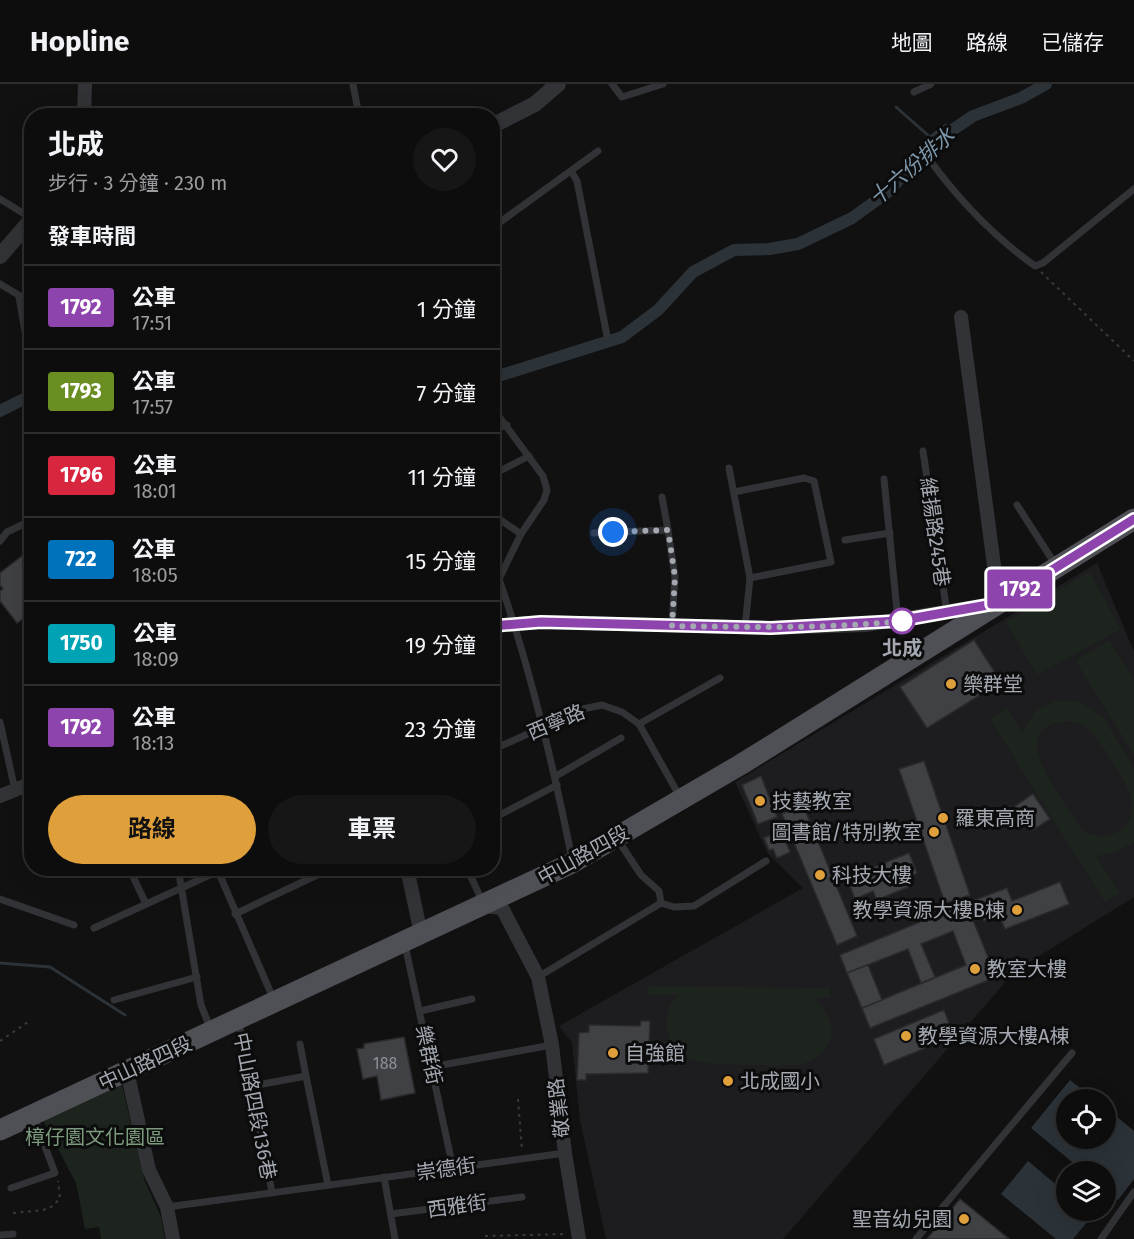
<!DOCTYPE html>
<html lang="zh-TW">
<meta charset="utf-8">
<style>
:root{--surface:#0d0d0e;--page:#161617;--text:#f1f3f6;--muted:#9a9c9e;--line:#2d2d2e;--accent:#dfa03b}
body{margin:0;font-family:"Fira Sans","Noto Sans TC",sans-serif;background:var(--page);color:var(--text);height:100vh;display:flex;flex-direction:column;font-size:22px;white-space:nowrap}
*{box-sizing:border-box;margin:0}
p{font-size:20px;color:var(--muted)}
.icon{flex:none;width:33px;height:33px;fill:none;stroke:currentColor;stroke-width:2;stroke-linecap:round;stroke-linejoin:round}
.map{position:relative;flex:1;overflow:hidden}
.details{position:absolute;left:24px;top:24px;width:476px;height:768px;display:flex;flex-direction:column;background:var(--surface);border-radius:24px;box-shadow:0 6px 24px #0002,0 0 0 2px var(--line)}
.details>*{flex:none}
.badge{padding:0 12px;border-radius:4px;font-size:21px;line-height:39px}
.fabs{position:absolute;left:1056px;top:1005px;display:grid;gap:12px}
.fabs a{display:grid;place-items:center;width:60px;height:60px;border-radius:50%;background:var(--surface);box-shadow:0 6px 24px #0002,0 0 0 2px var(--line);font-size:30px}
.you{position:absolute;width:30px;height:30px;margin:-15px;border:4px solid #fff;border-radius:50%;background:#1a73e8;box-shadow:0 0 0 9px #1a73e833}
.map>.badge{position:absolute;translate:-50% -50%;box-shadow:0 0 0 3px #fff}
h2{padding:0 24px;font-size:22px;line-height:54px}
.round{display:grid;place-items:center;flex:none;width:63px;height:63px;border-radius:32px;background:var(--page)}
.headline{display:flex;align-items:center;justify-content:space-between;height:102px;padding:0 24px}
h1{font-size:28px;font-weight:700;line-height:45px}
.action{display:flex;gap:12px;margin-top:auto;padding:12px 24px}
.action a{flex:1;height:69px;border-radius:36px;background:var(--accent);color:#111;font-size:24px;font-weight:700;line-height:69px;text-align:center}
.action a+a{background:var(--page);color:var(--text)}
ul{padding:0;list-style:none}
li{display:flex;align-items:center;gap:18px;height:84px;padding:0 24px;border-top:2px solid var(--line)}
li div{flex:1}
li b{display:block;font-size:22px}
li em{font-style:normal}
li .badge{min-width:66px;font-weight:700;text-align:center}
header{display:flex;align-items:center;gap:36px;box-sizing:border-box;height:84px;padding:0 30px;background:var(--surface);border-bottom:2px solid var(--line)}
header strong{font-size:28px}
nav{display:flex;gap:33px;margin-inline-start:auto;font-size:21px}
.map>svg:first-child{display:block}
.built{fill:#1d1d1f}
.green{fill:#1d241e;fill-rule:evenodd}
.water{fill:#2b3339}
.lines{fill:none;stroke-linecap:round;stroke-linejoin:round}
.stream{stroke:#2b3339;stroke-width:3}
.canal{stroke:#2b3339;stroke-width:12}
.building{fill:#404145;stroke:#2b2b2e;stroke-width:1.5}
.path{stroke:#383a3d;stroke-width:2;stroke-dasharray:3 4.5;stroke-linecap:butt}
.service{stroke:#323336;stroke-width:7}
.minor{stroke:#323336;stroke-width:14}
.tertiary{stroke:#323336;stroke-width:16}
.primary{stroke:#4e5055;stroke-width:21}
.line-casing{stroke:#fff;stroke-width:14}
.line{stroke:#8e44ad;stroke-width:9}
.walk{stroke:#a3a8b1;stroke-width:6;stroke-dasharray:0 10.8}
.stop-dot{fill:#fff;stroke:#8e44ad;stroke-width:3}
.poi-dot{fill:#dfa03b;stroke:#0c0c0d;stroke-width:2}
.labels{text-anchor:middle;stroke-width:6;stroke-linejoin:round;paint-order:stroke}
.number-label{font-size:16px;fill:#8a8e96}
.street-label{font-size:20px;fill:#a3a8b1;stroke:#0c0c0d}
.stop-label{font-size:20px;font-weight:bold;fill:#a3a8b1;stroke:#0c0c0d}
.poi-label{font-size:20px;fill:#a3a8b1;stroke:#0c0c0d;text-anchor:start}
.park-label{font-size:20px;fill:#7c9b7c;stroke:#0c0c0d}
.water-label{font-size:21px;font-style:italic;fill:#7d97aa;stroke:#0c0c0d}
</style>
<header>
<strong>Hopline</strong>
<nav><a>地圖</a><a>路線</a><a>已儲存</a></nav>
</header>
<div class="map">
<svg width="1134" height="1155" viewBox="0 0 1134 1155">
<rect width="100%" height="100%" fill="#111112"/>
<path class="built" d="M1097 479 1134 568V813L1015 887 783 1155H606L580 1036 572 959 559 942 803 804 768 770 735 698Z"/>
<g class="green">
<path d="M1089 488 1121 545 1037 591 1006 538Z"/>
<path d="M1109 556 1134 596V671L1076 577Z"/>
<path d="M1055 617 1081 618 1103 633 1134 684V758L1116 768 1096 772 1120 809 1105 818 990 635 1007 624 1022 649 1035 627ZM1071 637C1079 639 1086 642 1091 648 1102 659 1130 703 1132 717 1134 748 1110 757 1086 749 1075 738 1067 724 1059 711 1041 683 1015 640 1071 637Z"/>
<path d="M648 902 829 904 831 913 815 915C842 942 836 968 800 981 781 982 762 981 743 981 701 980 657 980 669 922L679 911H649Z"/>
<path d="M121 997 144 1095 161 1133 165 1155H101L99 1143 85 1145 76 1099 42 1034Z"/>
</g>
<g class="water">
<path d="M1070 996 1094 1015 1066 1016V1054H1106V1024L1134 1047V1095L1118 1116 1106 1106V1088L1083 1087 1031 1044Z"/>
<path d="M1028 1077 1066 1109V1126L1087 1127 1093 1131 1073 1155H1056L1001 1110Z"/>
</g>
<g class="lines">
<g class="stream">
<path d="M896 23 930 53 946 41 951 47"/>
<path d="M0 879 50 883 125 931"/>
</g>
<g class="canal">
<path d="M492 294 622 253 658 226 693 188 734 166 769 165 798 160 852 134 888 108 923 69 939 55 973 32 1021 14 1046 0"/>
<path d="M0 327 32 311"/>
</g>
</g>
<g class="building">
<path d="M22 472 32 484 31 545 23 535 17 539 0 517V507L3 505 0 501V489Z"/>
<path d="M974 556 1001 598 927 644 900 603Z"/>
<path d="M924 677 970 811 945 819 899 685Z"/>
<path d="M761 692 777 733 758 740 742 701Z"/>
<path d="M1033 710 1050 735 1033 746 1015 722Z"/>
<path d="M803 721 857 852 837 861 782 730Z"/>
<path d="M781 747 790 768 777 774 773 765 769 766 764 754Z"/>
<path d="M909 769 917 789 905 795 908 803 877 816 873 807 855 815 847 794Z"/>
<path d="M1060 798 1069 820 1005 845 999 831 984 837 975 816 1007 804 1012 817Z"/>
<path d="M966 819 996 893 870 944 862 924 966 881 953 847 921 860 935 893 921 899 908 865 847 889 840 871Z"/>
<path d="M868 881 882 916 862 924 847 889Z"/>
<path d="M944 926 950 942 931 950 935 960 884 981 874 955Z"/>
<path d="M641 937H650L648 989 586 990V996H577L579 949 589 948V941L640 942Z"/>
<path d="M404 953 415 1009 381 1016 377 992 363 995 357 965 364 964V960Z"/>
<path d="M960 1115 1009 1155H927Z"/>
</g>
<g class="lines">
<g class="path">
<path d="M1041 188 1134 277"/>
<path d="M0 957 28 938"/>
<path d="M518 1015 522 1066"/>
<path d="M13 1129 43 1126 53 1122 60 1114 58 1097"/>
<path d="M485 1152 567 1150"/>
</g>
<g class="service">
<path d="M353 0 359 32"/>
<path d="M612 0 622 13 663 0"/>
<path d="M914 8 931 0"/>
<path d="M929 75C959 116 993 152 1035 182L1043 179 1134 105"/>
<path d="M571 87 577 97 607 252"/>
<path d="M0 115 31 134"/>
<path d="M492 144 598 67"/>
<path d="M0 200 32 219"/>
<path d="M19 213 26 253"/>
<path d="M492 323 543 392 547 406 544 416 521 450 499 495C531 586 553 680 572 775"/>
<path d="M492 345 507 341"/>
<path d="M923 367 947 529"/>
<path d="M729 384 750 494 745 543"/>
<path d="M498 388 529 372"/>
<path d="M884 395 898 537"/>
<path d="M734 408 804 394 814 397 831 478 750 494"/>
<path d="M662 413 668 446"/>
<path d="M1017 421 1055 480"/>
<path d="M492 430 521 450"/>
<path d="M594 449 668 446 675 493 672 542"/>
<path d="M845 456 890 449"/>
<path d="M0 457 7 448 32 436"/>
<path d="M0 638 15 706"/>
<path d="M639 640 720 594"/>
<path d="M492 666 583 625 602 621 622 628 639 640 680 713"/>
<path d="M556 692 621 654"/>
<path d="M492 735 557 701"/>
<path d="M618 756 641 791 659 807 661 819"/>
<path d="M129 784 146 820"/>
<path d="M178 784 201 921 211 946"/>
<path d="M467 784 483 819"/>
<path d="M218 787 273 914"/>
<path d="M0 815 74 841"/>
<path d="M661 819 674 823 694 822 766 777"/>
<path d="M235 830 332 784"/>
<path d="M94 844 225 784"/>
<path d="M405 861 453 1084"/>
<path d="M538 893 661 819"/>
<path d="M114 916 197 893"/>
<path d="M420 927 472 915"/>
<path d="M239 939 272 1108"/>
<path d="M300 960 306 992"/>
<path d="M431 983 552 961"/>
<path d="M252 1002 306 992 328 1101"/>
<path d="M384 1093 395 1155"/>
<path d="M11 1104 55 1089 34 1034"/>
<path d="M167 1123 565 1069"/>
<path d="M391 1130 522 1113"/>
<path d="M0 1151 13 1150"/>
<path d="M916 1155 1072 969"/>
<path d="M1101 1155 1134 1108"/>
</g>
<g class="minor">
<path d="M84 32 85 0"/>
<path d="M492 542 541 538 771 544 865 541 999 519 961 233"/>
<path d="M0 712 32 699"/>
<path d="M407 784 421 850"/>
<path d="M484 822 502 824 538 893 552 961 565 1069 579 1155"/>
<path d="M127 987 149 1086 167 1123 173 1155"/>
</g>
<g class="tertiary">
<path d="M492 42 535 20 558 0"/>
<path d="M0 172 32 135"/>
</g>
<path class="primary" d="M0 1046 572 779 740 681 1134 435"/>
</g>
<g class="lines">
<g class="line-casing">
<path id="line" d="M492 542 541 538 771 544 898 537 999 519 1134 435"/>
</g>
<use href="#line" class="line"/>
<path class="walk" d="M613 448 668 446 675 493 672 542C749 543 825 545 902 537"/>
</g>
<circle class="stop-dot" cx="902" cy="537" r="12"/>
<g class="poi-dot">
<circle cx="951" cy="600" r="6"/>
<circle cx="760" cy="717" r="6"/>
<circle cx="943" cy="734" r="6"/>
<circle cx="934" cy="748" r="6"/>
<circle cx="820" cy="791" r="6"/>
<circle cx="1017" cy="826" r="6"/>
<circle cx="975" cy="885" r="6"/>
<circle cx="906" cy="952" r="6"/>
<circle cx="613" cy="969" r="6"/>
<circle cx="728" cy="997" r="6"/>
<circle cx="964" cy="1135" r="6"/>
</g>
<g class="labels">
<g class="number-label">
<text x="385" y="985">188</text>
</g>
<g class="street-label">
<text transform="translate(935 448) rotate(82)" y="7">維揚路245巷</text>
<text transform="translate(556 638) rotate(-23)" y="7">西寧路</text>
<text transform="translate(583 771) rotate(-29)" y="7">中山路四段</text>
<text transform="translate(429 971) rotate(78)" y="7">樂群街</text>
<text transform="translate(145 979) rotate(-25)" y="7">中山路四段</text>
<text transform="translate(255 1022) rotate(79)" y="7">中山路四段136巷</text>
<text transform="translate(559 1024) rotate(-97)" y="7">敬業路</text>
<text transform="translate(446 1085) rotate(-8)" y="7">崇德街</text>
<text transform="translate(457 1122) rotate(-8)" y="7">西雅街</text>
</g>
<g class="stop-label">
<text x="902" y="571">北成</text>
</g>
<g class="poi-label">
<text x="963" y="607">樂群堂</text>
<text x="772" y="724">技藝教室</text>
<text x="955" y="741">羅東高商</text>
<text x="922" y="755" text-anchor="end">圖書館/特別教室</text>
<text x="832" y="798">科技大樓</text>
<text x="1005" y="833" text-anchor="end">教學資源大樓B棟</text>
<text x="987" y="892">教室大樓</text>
<text x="918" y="959">教學資源大樓A棟</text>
<text x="625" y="976">自強館</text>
<text x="740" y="1004">北成國小</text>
<text x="952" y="1142" text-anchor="end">聖音幼兒園</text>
</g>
<g class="park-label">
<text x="95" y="1060">樟仔園文化園區</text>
</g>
<g class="water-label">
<text transform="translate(912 83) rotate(-41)" y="7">十六份排水</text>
</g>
</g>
</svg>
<div class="fabs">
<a><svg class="icon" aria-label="locate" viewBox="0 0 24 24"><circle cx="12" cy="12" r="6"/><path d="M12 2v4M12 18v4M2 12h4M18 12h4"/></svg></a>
<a><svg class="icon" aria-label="layers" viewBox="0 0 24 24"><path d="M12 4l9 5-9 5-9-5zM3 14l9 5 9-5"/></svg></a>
</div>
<div class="you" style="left:613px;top:448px"></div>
<b class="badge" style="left:1020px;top:505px;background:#8e44ad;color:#fff">1792</b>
<section class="details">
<div class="headline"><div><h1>北成</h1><p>步行 · 3 分鐘 · 230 m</p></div><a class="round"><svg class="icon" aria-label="heart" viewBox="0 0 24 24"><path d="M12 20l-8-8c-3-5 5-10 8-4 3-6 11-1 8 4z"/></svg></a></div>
<h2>發車時間</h2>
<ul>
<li><span class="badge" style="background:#8e44ad;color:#fff">1792</span><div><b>公車</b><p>17:51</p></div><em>1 分鐘</em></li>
<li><span class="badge" style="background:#6b8e23;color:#fff">1793</span><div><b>公車</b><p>17:57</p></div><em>7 分鐘</em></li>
<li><span class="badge" style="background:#d7263d;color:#fff">1796</span><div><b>公車</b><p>18:01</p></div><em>11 分鐘</em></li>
<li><span class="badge" style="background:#0072bc;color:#fff">722</span><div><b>公車</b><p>18:05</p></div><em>15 分鐘</em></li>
<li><span class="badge" style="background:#00a3b4;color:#fff">1750</span><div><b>公車</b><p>18:09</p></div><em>19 分鐘</em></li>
<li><span class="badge" style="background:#8e44ad;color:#fff">1792</span><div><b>公車</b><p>18:13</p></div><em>23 分鐘</em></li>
</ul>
<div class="action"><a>路線</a><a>車票</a></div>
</section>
</div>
